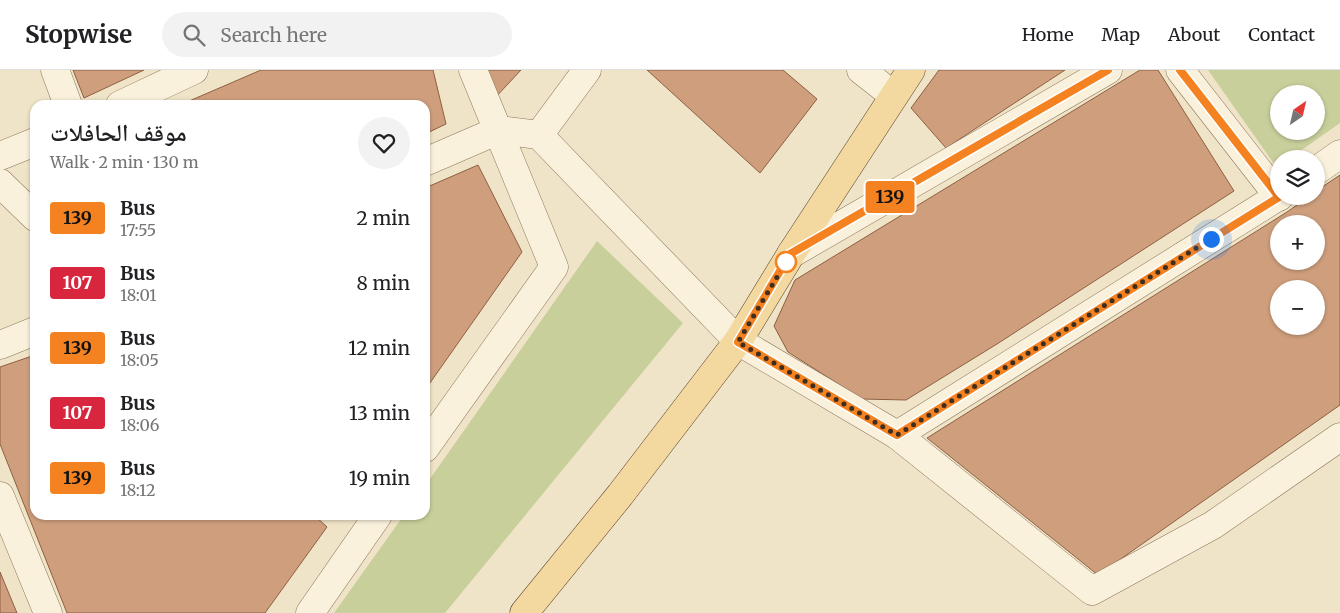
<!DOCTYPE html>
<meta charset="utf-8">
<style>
:root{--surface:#fff;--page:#f2f2f2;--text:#202124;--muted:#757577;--line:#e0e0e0}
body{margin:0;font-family:Merriweather,"Noto Naskh Arabic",serif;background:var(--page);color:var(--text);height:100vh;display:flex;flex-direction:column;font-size:19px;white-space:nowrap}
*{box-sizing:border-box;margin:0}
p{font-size:16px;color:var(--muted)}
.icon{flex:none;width:28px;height:28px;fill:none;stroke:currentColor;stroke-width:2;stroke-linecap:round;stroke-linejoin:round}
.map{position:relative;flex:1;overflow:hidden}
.drawer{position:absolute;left:30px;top:30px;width:400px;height:420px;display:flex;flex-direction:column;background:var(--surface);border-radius:15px;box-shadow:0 1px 4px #0004}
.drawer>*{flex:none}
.badge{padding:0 10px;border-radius:4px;font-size:18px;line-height:32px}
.needle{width:32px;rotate:34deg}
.fabs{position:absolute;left:1270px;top:15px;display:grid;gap:10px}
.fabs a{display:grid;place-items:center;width:55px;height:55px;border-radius:50%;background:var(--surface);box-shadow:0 1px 4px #0004;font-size:25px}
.you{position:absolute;width:25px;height:25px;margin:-12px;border:4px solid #fff;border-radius:50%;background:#1a73e8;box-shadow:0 0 0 8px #1a73e833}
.map>.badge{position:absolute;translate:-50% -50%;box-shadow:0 0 0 2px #fff}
.round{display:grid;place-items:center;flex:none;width:52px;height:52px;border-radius:26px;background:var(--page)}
.overview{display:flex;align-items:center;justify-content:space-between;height:85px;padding:0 20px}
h1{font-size:24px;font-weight:600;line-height:38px}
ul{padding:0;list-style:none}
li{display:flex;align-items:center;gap:15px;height:65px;padding:0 20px}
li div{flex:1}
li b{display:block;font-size:19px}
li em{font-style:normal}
li .badge{min-width:55px;font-weight:700;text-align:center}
header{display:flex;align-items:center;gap:30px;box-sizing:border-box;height:70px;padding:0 25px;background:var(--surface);border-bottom:1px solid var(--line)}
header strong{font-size:24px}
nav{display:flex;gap:28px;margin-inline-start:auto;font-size:18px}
.search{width:350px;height:45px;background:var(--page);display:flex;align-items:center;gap:12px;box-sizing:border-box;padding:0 18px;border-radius:28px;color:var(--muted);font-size:19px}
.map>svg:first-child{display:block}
.green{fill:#c9cf9b;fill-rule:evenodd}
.building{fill:#cf9f7d;stroke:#8d5f41;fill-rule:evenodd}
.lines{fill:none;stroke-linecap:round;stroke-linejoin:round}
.minor-casing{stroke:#8d765c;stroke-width:29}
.major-casing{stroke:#5b4430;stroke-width:29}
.minor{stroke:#faf1dc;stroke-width:28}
.major{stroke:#f3d9a0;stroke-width:28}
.line-casing{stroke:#fff;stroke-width:11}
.line{stroke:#f58220;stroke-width:8}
.walk{stroke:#3d2e20;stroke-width:5;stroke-dasharray:0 9}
.stop-dot{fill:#fff;stroke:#f58220;stroke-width:2.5}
</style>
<header>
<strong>Stopwise</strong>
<div class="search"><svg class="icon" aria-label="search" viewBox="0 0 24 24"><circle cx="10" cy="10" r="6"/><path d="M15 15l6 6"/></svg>Search here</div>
<nav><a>Home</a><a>Map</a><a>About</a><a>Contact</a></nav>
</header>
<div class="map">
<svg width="1340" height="543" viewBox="0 0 1340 543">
<rect width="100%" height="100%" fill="#f0e4c8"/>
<g class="green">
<path d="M1208 0H1340V53L1289 89H1279V96L1277 98ZM1279 24H1316V61H1279Z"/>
<path d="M597 171 683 253 445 543H334L404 445H425V416Z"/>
</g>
<g class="building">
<path d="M73 0H144L84 28Z"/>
<path d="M261 0H433L446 54 425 64V35H180Z"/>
<path d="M482 0H521L493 30Z"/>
<path d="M647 0H783L817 29 760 103Z"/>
<path d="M939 0H1065L946 78 911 38Z"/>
<path d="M1140 0H1158L1234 121 997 274 906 330 862 329 788 282 774 256 795 210Z"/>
<path d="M478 95 522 182 425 320V118Z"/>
<path d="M1340 105V335L1098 505 927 368 1287 142 1310 126H1316V121ZM1279 154H1316V191H1279ZM1279 219H1316V256H1279Z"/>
<path d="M35 285V445H314L327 457 265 543H67L0 374V297Z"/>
<path d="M0 502 17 543H0Z"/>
</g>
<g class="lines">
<g class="minor-casing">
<g id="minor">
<path d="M55 0 68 35"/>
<path d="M861 0 893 25"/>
<path d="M1180 0 1279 127"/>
<path d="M120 35 194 0"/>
<path d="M539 65 587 0"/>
<path d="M0 86 35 72"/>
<path d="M425 92 499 60 539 65 738 271 897 365 1092 521 1213 455 1340 367"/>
<path d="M1316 101 1340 84"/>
<path d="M0 113 35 147"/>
<path d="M791 184 1108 0"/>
<path d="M0 275 35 261"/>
<path d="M897 365 1279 126"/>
<path d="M425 378 554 197 473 0"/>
<path d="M0 426 48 543"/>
<path d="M310 543 378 445"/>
</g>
</g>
<g class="major-casing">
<path id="major" d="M524 543 620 425 738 271 791 184 911 0"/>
</g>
<use href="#minor" class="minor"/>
<use href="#major" class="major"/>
</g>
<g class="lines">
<g class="line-casing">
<path id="line" d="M1108 0 790 184 738 272 897 365 1279 127 1180 0"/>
</g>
<use href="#line" class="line"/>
<path class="walk" d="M786 192 738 272 897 365 1211 169"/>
</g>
<circle class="stop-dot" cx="786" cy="192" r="10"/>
</svg>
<div class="fabs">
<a><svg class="needle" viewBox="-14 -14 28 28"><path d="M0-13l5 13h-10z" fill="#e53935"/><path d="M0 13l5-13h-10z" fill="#757577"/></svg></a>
<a><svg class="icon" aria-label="layers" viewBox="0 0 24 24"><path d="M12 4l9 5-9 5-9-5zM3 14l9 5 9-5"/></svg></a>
<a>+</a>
<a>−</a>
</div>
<div class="you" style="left:1211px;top:169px"></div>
<b class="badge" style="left:890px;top:127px;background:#f58220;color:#111">139</b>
<section class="drawer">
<div class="overview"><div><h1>موقف الحافلات</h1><p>Walk · 2 min · 130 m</p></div><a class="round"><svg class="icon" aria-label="heart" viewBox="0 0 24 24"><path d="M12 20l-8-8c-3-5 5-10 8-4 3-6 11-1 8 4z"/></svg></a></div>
<ul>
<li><span class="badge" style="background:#f58220;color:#111">139</span><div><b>Bus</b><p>17:55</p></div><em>2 min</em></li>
<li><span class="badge" style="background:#d7263d;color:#fff">107</span><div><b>Bus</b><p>18:01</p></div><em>8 min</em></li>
<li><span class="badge" style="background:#f58220;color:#111">139</span><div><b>Bus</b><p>18:05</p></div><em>12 min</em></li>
<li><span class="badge" style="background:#d7263d;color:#fff">107</span><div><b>Bus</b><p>18:06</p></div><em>13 min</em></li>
<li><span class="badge" style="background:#f58220;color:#111">139</span><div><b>Bus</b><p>18:12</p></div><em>19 min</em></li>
</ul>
</section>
</div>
